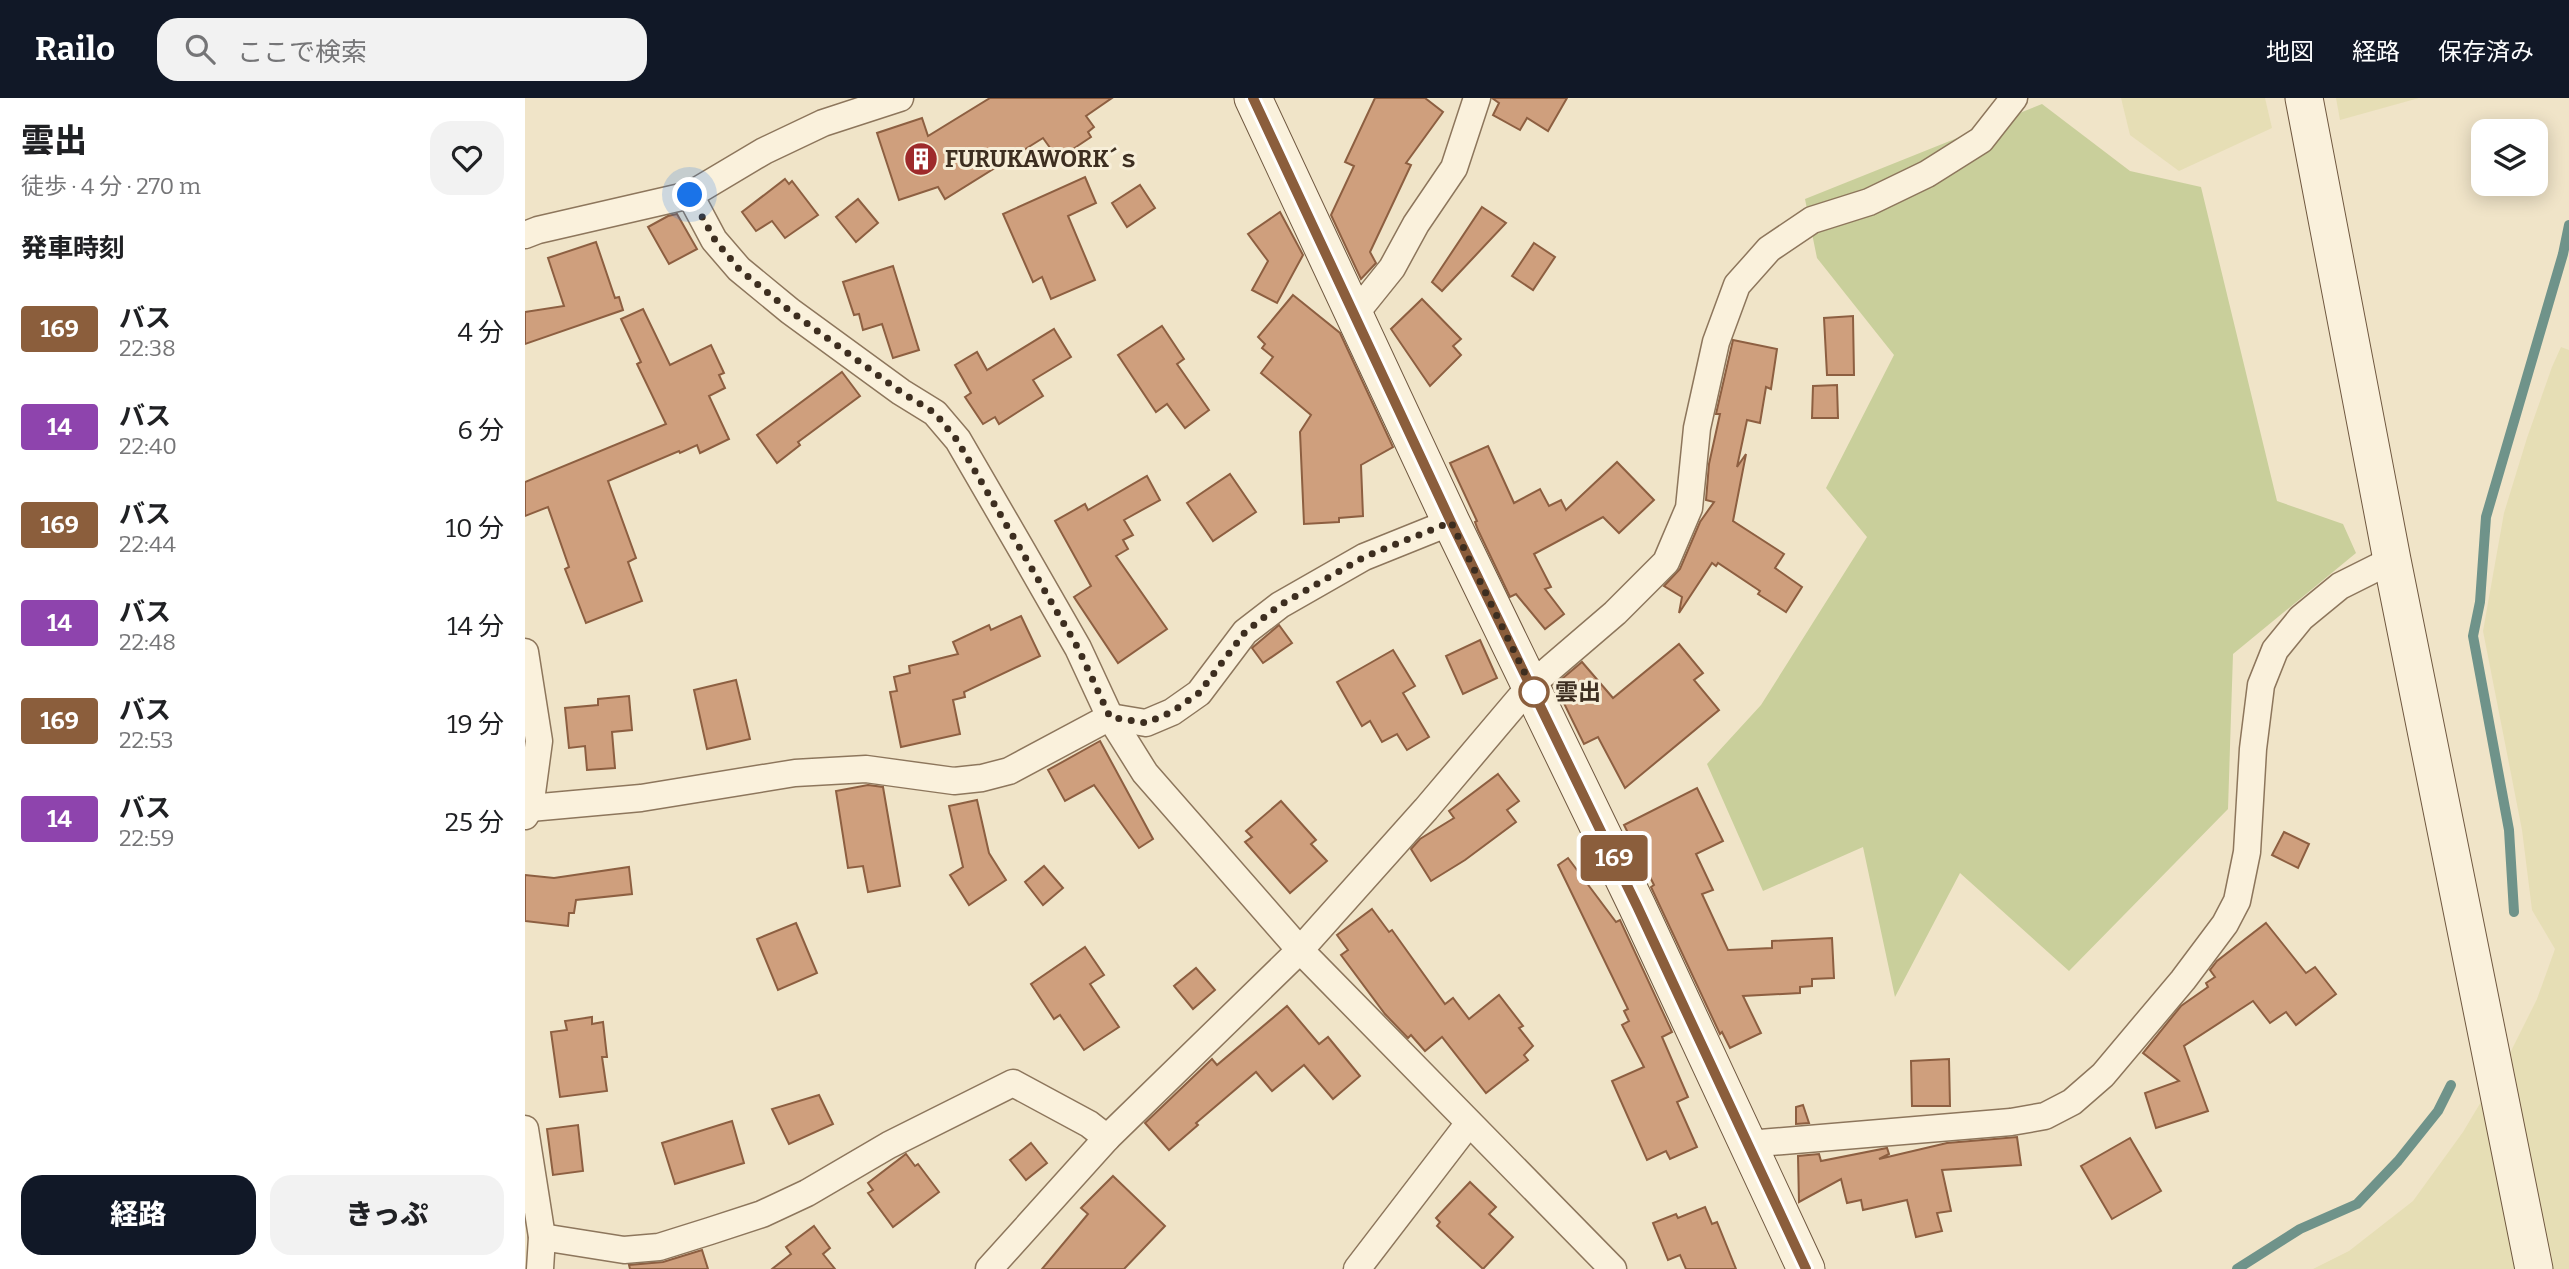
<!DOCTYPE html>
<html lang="ja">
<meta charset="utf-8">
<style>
:root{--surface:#fff;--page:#f2f2f2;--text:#202124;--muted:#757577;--accent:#111827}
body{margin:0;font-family:Bitter,"Noto Sans JP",serif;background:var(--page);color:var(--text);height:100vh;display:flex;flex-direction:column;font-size:26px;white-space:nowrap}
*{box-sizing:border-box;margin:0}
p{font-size:23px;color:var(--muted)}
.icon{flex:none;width:38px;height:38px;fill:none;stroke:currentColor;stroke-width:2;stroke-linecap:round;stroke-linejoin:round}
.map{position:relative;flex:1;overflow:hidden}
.sheet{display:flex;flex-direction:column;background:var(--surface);width:525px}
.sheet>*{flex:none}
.badge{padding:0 14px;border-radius:5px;font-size:24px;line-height:46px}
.tools{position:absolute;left:1946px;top:21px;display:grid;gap:14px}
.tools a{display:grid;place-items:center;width:77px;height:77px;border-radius:14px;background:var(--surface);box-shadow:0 4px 18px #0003;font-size:35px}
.you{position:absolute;width:35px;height:35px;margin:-18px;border:5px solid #fff;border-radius:50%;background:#1a73e8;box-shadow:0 0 0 10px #1a73e833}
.map>.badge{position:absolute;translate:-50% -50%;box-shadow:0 0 0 4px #fff}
h2{padding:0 21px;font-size:26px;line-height:63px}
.round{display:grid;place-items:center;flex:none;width:74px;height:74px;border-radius:21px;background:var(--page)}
.overview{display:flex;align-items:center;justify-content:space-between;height:119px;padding:0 21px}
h1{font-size:33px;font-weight:800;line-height:52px}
.action{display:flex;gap:14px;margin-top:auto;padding:14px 21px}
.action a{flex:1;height:80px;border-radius:21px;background:var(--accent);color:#fff;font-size:28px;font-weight:800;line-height:80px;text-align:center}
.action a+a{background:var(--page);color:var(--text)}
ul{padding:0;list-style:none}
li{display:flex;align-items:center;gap:21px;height:98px;padding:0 21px}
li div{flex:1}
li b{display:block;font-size:26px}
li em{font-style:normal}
li .badge{min-width:77px;font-weight:700;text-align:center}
header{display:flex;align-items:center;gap:42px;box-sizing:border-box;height:98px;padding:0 35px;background:var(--accent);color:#fff}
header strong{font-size:33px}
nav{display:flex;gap:38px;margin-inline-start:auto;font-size:24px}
.search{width:490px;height:63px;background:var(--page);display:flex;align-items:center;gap:18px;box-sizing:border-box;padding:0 24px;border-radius:21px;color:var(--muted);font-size:26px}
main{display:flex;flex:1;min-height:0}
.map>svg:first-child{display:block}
.farmland{fill:#e6deb5}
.green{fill:#c9cf9b}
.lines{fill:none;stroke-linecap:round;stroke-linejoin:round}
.stream{stroke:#6f938a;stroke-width:10}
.building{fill:#cf9f7d;stroke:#8d5f41;stroke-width:2}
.street-casing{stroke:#8d765c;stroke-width:29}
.secondary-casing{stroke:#6f573f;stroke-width:39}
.street{stroke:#faf1dc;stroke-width:26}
.secondary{stroke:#faf1dc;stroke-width:37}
.line-casing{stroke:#fff;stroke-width:16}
.line{stroke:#8b5e3c;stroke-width:10}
.walk{stroke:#3d2e20;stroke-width:7;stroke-dasharray:0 12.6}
.stop-dot{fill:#fff;stroke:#8b5e3c;stroke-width:3.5}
.labels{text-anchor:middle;stroke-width:6;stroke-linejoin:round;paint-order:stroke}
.poi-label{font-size:23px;font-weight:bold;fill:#3d2e20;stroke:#f7eed8;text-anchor:start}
.stop-label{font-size:23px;font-weight:bold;fill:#3d2e20;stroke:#f7eed8;text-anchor:start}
</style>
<header>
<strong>Railo</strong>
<div class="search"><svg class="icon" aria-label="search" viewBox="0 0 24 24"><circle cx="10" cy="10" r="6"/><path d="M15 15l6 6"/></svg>ここで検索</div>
<nav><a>地図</a><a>経路</a><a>保存済み</a></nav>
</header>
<main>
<section class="sheet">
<div class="overview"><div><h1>雲出</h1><p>徒歩 · 4 分 · 270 m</p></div><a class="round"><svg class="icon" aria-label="heart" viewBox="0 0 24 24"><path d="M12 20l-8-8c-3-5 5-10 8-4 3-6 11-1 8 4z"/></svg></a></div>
<h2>発車時刻</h2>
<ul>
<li><span class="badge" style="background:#8b5e3c;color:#fff">169</span><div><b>バス</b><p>22:38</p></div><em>4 分</em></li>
<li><span class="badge" style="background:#8e44ad;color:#fff">14</span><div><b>バス</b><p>22:40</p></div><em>6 分</em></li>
<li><span class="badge" style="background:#8b5e3c;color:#fff">169</span><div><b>バス</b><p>22:44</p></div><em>10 分</em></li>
<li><span class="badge" style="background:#8e44ad;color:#fff">14</span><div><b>バス</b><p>22:48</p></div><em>14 分</em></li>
<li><span class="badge" style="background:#8b5e3c;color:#fff">169</span><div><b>バス</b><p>22:53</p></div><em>19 分</em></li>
<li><span class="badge" style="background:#8e44ad;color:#fff">14</span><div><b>バス</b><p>22:59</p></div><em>25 分</em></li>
</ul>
<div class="action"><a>経路</a><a>きっぷ</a></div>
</section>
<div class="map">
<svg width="2044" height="1171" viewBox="0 0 2044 1171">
<rect width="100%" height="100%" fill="#f0e4c8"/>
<g class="farmland">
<path d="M1596 0H1740L1747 30 1654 73 1605 37Z"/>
<path d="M1811 0H1894L1815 22Z"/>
<path d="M2036 249 2044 252V1171H1788L1824 1153 1888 1103 1938 1034 1984 957 2012 901 2030 851 2007 812 1997 732 1958 533 1979 415 2002 340 2027 269Z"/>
</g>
<path class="green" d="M1517 6 1605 73 1676 89 1752 403 1818 426 1831 455 1708 556 1703 711 1544 873 1435 775 1370 899 1338 749 1238 793 1182 666 1236 607 1342 439 1301 390 1369 257 1292 160 1280 101Z"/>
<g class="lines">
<g class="stream">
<path d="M1989 814 1984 732 1948 538 1955 504 1961 419 2038 156 2044 127"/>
<path d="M1712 1171 1775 1131 1832 1106 1873 1063 1913 1013 1926 987"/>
</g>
</g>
<g class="building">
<path d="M465 0H587L561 18 569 29 563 34 566 39 533 61 518 40 420 101 413 89 374 102 352 35 397 20 403 38Z"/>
<path d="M850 0H900L918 14 881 65 886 67 845 154 851 165 836 181 806 117 829 68 820 64Z"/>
<path d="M967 0H1042L1023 33 1002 20 995 32 968 17 974 5Z"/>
<path d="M560 79 571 105 543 118 570 182 526 201 517 179 508 184 478 116Z"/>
<path d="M260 81 264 86 267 83 293 117 260 140 247 123 231 133 217 114Z"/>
<path d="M615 87 630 110 602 129 587 105Z"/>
<path d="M333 101 353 125 331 144 311 119Z"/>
<path d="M957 109 981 125 917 193 907 184Z"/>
<path d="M755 114 778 157 752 205 727 192 743 163 723 136Z"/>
<path d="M152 116 172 151 144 166 123 129 143 118Z"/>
<path d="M71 144 90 200 94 199 98 212 0 246V214L39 208 23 160Z"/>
<path d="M1009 145 1030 159 1008 192 987 178Z"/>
<path d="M368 168 394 252 368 260 357 226 338 232 334 216 329 217 318 184Z"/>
<path d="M768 197 815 235 868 349 836 367 838 418 814 420V424L779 426 775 334 786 317 736 275 748 259 737 250 740 246 733 239Z"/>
<path d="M897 201 936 241 928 248 936 257 905 288 866 231Z"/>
<path d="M118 211 145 267 186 247 199 275 194 277 200 290 184 298 204 341 175 355 172 347 155 355 154 353 83 383 111 460 103 464 117 503 61 525 40 471 44 469 23 409 0 418V384L141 326 112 266 116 264 96 221Z"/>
<path d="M1328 218 1329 277H1302L1299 220Z"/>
<path d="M637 228 659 261 652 266 684 312 660 330 642 306 631 314 593 257Z"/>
<path d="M529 231 546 259 508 282 518 298 474 326 470 319 458 326 440 299 446 295 430 267 452 254 462 272Z"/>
<path d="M1208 242 1252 251 1246 291 1241 289 1235 325 1222 322 1212 369 1221 356 1208 423 1259 456 1250 470 1277 489 1261 514 1233 496 1235 493 1193 465 1191 468 1187 465 1154 515 1157 499 1139 488 1155 471 1175 424 1189 404 1181 402 1184 366 1195 316H1191Z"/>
<path d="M317 274 335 298 273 344 275 347 252 365 232 337Z"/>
<path d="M1312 287 1313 320H1287L1288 288Z"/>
<path d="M963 348 989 405 1015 391 1024 408 1036 402 1041 412 1092 364 1129 402 1094 435 1078 419 1009 456 1026 489 1020 491 1039 516 1020 531 991 496 985 499 953 432 950 424 952 423 925 365Z"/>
<path d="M705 376 731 414 688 443 662 405Z"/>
<path d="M622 378 635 402 599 422 608 437 598 442 603 451 591 458 642 531 593 565 549 499 566 488 530 423 560 406 563 412Z"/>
<path d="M496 518 515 558 439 594 440 599 428 602 435 636 376 649 365 594 372 593 369 579 385 575 384 568 433 556 428 544 464 527 466 532Z"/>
<path d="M754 527 767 545 738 565 727 550Z"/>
<path d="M955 542 972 580 938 596 921 558Z"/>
<path d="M1154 546 1178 575 1169 582 1194 612 1100 690 1073 639 1059 646 1031 589 1034 587 1032 585 1057 564 1088 600Z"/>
<path d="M868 552 890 588 878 595 904 639 882 652 872 636 857 644 845 623 837 628 812 584Z"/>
<path d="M211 582 225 641 182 651 169 592Z"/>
<path d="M104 598 107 632 87 634 90 670 62 672 60 648 44 650 40 610 73 607V601Z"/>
<path d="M575 643 628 741 614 750 569 687 540 703 523 672Z"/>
<path d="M973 676 994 703 982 712 991 724 940 762 906 783 886 751 895 741 929 720 924 713Z"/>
<path d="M343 687 358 689 375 788 343 794 338 768 323 770 311 693Z"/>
<path d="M1172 690 1198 743 1171 756 1188 792 1177 796 1203 852 1247 850V843L1307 840 1309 880 1287 881V888L1275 889V895L1218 898 1236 935 1205 950 1197 934 1195 936 1126 789 1129 787 1099 727Z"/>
<path d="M452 702 464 755 481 782 444 807 425 777 438 769 424 708Z"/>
<path d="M756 703 791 742 786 746 802 763 765 795 720 744 727 739 721 733Z"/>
<path d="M1759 734 1784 746 1773 770 1747 757Z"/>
<path d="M1043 760 1091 824 1095 822 1147 934 1137 939 1163 999 1152 1004 1172 1049 1145 1061 1141 1053 1122 1062 1087 983 1119 969 1097 927 1104 923 1099 913 1103 911 1033 767Z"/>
<path d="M519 768 538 790 518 807 500 784Z"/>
<path d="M104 769 107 796 51 802 49 815H44L43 828 0 823V777L29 780Z"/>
<path d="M847 811 864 834 867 832 920 906 928 900 944 921 974 897 998 928 994 930 1008 948 999 957 1003 962 961 995 917 939 900 953 886 937 883 940 860 916 816 857 823 852 812 837Z"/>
<path d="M271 825 292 875 253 892 232 841Z"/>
<path d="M1741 825 1781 875 1790 869 1811 896 1771 927 1761 914 1745 925 1728 903 1659 948 1683 1013 1631 1030 1620 995 1654 983 1618 955 1656 908 1683 889 1681 885 1690 879 1685 872 1692 863Z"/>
<path d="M560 849 579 877 565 886 594 929 559 952 535 917 529 921 506 886Z"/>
<path d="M671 870 690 892 668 911 649 888Z"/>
<path d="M762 908 794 946 803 939 835 978 808 1001 779 967 747 993 731 974 671 1025 673 1027 644 1052 620 1025 687 961 692 967Z"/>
<path d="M67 919V926L78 924 82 959H77L82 993 35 999 26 934 42 932 40 923Z"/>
<path d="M1424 961 1425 1008H1387L1386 963Z"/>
<path d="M294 997 308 1026 264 1046 247 1011Z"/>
<path d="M1278 1007 1284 1025 1271 1026V1009Z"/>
<path d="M207 1023 219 1065 150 1086 137 1045Z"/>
<path d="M53 1027 58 1073 28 1077 22 1031Z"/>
<path d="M1492 1039 1496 1067 1417 1072 1426 1113 1412 1115 1417 1133 1391 1139 1382 1102 1338 1112 1336 1102 1322 1105 1316 1081 1274 1104 1273 1058 1294 1056 1296 1063 1362 1050 1364 1056 1354 1061 1422 1045Z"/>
<path d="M1605 1040 1636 1093 1587 1121 1556 1068Z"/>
<path d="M506 1045 522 1065 501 1082 485 1062Z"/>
<path d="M381 1056 390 1068 393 1066 414 1094 368 1129 343 1095 348 1092 343 1085Z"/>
<path d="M588 1078 640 1128 599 1171H517L563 1116 556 1110Z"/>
<path d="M945 1084 971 1109 964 1116 988 1139 958 1171 912 1128 915 1124 911 1120Z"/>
<path d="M1180 1109 1187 1126 1192 1124 1211 1171H1161L1155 1157 1143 1162 1128 1125 1151 1116 1153 1120Z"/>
<path d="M289 1128 305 1150 298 1156 310 1171H247L266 1156 261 1149Z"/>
<path d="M177 1152 183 1171H105L104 1167 138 1164Z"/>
</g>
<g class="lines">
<g class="street-casing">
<g id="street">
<path d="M165 97 189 142 214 171 265 213 376 294 410 315 433 342 498 454 553 550 585 619 620 675 775 852 1088 1171"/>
<path d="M0 137 13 132 165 97 239 53 298 25 375 0"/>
<path d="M830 216 867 170 891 126 929 70 952 0"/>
<path d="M0 554 14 643 5 710 0 718"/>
<path d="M5 710 116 700 270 675 341 671 429 683 457 680 484 673 585 619 621 625 647 614 674 595 720 534 755 507 839 459 926 424"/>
<path d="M0 1031 17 1139 15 1171"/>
<path d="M1223 1046 1486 1024 1520 1018 1547 1004 1578 977 1658 882 1700 826 1712 803 1722 754 1728 651 1736 587 1750 552 1776 520 1815 488 1867 462"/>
<path d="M17 1139 99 1152 134 1149 185 1133 237 1116 282 1095 364 1047 488 985 564 1026 582 1040"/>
<path d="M464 1171 582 1040 775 852 901 711 1006 587 1090 515 1141 464 1164 410 1172 330 1191 244 1212 187 1244 151 1287 122 1344 104 1402 76 1456 42 1489 0"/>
<path d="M832 1171 944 1025"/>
</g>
</g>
<g class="secondary-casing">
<g id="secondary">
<path d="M728 0 926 424 1112 808 1281 1171"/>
<path d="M1779 0 1867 462 2009 1171"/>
</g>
</g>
<use href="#street" class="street"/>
<use href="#secondary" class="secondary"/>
</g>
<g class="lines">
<g class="line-casing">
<path id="line" d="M728 0 926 424 1112 808 1281 1171"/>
</g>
<use href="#line" class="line"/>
<path class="walk" d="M165 97 190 142 214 171 265 213 376 294 410 315 432 342 553 550 585 619 621 625 647 614 674 595 720 534 755 507 839 459 926 424 1009 594"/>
</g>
<defs>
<g id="building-disc" transform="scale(1.75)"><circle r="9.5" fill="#9e2a2b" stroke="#f7eed8"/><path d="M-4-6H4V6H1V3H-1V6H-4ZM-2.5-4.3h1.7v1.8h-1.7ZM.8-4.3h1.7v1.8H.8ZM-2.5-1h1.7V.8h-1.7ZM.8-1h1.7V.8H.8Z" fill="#fff"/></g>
</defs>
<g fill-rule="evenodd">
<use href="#building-disc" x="396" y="61"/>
</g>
<circle class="stop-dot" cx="1009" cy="594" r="14"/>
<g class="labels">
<g class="poi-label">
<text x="420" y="69">FURUKAWORK´ｓ</text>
</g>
<g class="stop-label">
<text x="1030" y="602">雲出</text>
</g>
</g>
</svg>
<div class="tools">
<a><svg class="icon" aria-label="layers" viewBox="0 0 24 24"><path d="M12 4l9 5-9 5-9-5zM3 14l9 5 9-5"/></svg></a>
</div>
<div class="you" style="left:165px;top:97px"></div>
<b class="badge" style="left:1089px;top:760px;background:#8b5e3c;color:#fff">169</b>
</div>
</main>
